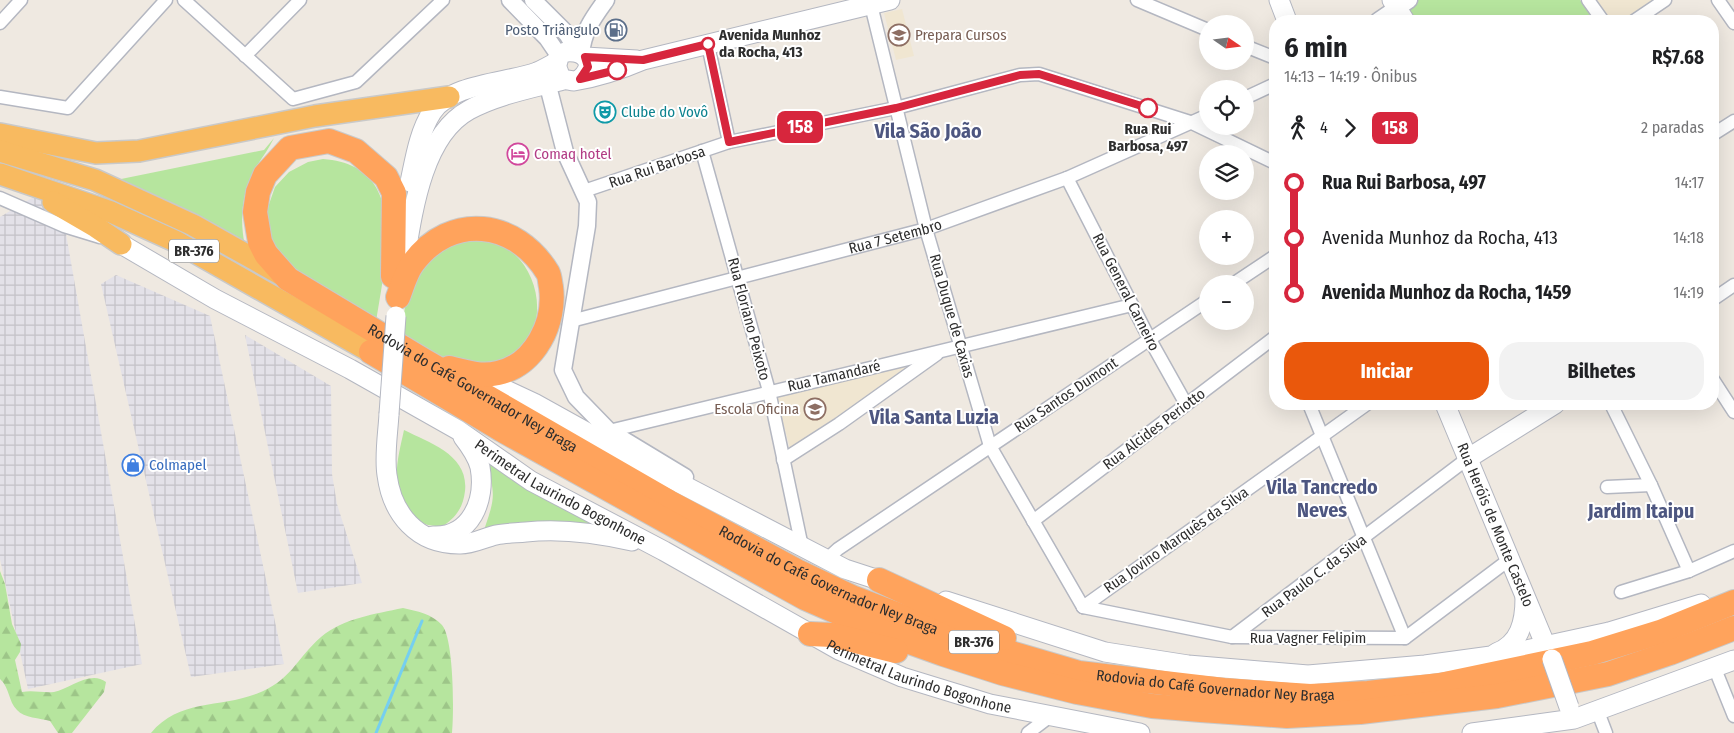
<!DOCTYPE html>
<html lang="pt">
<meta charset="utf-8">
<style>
:root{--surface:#fff;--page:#f2f2f2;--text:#202124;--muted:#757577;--accent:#ea580c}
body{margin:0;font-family:"Fira Sans Condensed",sans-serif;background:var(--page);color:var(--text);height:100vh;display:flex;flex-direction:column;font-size:19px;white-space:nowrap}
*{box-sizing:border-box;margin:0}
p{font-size:16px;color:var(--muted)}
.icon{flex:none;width:28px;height:28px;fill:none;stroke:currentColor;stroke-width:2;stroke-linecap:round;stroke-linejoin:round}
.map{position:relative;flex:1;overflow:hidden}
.details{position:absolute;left:1269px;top:15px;width:450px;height:395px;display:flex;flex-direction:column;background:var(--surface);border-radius:20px;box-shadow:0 5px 20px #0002}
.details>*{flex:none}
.badge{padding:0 10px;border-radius:8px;font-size:18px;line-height:32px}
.needle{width:32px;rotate:104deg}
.buttons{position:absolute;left:1199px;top:15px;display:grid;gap:10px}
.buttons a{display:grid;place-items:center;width:55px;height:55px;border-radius:50%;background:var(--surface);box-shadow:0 5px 20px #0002;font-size:25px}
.map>.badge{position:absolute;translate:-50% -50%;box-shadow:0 0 0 2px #fff}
.legs{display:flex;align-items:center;gap:8px;height:55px;padding:0 15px;font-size:16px}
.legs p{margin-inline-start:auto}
.overview{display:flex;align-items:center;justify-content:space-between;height:85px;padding:0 15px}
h1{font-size:28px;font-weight:700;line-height:38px}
.button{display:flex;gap:10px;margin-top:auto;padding:10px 15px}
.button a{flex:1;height:58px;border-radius:20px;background:var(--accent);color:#fff;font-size:20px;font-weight:700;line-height:58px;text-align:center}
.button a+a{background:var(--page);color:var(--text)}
ul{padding:0 15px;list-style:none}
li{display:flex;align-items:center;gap:18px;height:55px;font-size:19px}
li i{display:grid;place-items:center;width:8px;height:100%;margin:0 6px;background:currentColor}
li i::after{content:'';width:12px;height:12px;margin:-6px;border:4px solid;border-radius:50%;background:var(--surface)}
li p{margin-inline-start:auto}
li:first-child i{background:linear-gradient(#0000 50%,currentColor 0)}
li:last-child i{background:linear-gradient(currentColor 50%,#0000 0)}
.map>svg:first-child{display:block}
.industrial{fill:url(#industrial-grid)}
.education{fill:#f0e6d1}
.grass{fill:#b6e59e}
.forest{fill:url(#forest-firs)}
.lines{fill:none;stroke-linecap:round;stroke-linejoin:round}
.stream{stroke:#75cff0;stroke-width:3}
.minor-casing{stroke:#b4b7c1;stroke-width:15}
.tertiary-casing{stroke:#b4b7c1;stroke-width:19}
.secondary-casing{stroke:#b4b7c1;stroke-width:21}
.trunk-casing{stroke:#c9c9c9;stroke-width:24}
.motorway-casing{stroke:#c9c9c9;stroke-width:26}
.minor{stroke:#fff;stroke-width:12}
.tertiary{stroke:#fff;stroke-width:16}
.secondary{stroke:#fff;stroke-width:19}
.trunk{stroke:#f8ba60;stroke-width:21}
.motorway{stroke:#ffa35c;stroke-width:24}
.secondary-bridge-casing{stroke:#b4b7c1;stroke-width:21;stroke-linecap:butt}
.secondary-bridge{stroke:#fff;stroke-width:19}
.line-1-casing{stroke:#fff;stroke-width:11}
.line-1{stroke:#d7263d;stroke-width:8}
.stop-1-dot{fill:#fff;stroke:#d7263d;stroke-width:2.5}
.labels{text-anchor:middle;stroke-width:4;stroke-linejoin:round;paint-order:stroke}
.shield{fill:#fff;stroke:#6d6d6d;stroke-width:1}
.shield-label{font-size:14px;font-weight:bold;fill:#2e2e2e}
.service-label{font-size:15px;fill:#4e5e75;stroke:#fff;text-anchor:end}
.stop-label{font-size:15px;font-weight:bold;fill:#2e2e2e;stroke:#fff;text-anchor:start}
.education-label{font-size:15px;fill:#785e54;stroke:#fff;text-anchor:start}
.culture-label{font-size:15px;fill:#0d838f;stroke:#fff;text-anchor:start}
.hotel-label{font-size:15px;fill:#b23c85;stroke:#fff;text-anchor:start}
.street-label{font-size:15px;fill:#2e2e2e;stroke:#fff}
.shop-label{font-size:15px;fill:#366cbe;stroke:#fff;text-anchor:start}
.district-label{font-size:20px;font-weight:bold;fill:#4d5680;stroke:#fff}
</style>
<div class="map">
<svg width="1734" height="733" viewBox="0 0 1734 733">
<defs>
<pattern id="industrial-grid" width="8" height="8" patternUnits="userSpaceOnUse" patternTransform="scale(1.25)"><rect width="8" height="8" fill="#e3e1e8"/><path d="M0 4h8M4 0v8" fill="none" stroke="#c3c1c7"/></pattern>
<pattern id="forest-firs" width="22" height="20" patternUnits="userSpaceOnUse" patternTransform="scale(1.25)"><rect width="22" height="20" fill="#b6e59e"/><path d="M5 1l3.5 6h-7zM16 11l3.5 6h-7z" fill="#9dc588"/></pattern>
</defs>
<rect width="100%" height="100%" fill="#efe9e1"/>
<g class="industrial">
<path d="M57 183 142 664 28 689 0 559V217Z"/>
<path d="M116 275 210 316 284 664 191 677 101 284Z"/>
<path d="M245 335 331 386 332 474 337 504 362 583 298 593Z"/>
</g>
<g class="education">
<path d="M1593 0H1661L1630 21H1607Z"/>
<path d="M902 9 914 56 896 60 884 13Z"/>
<path d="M917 363 791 452 776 396Z"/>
</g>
<g class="grass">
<path d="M1415 0H1580L1594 21H1410L1401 9Z"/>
<path d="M274 138C269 148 264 155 258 164 242 189 239 218 245 246L119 187 121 179 264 150Z"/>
<path d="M323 159C411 165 385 262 376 322L278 261 266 227 268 207 275 187 289 172 308 162Z"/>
<path d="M479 239C489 241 499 243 508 249 540 271 549 325 518 352 514 355 508 362 503 364 494 367 479 368 469 368 456 368 416 347 402 342 403 321 404 297 414 279 420 267 433 256 442 245Z"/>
<path d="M404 430C430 443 469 455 465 491 463 508 456 517 443 526 438 526 433 526 428 525 420 523 414 517 409 511 389 487 398 458 404 430Z"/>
<path d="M486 461 601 529 483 533C495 498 496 496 486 461Z"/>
</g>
<g class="forest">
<path d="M0 571 5 584 12 624 21 644 20 652 15 660 22 692C33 690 43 693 54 692 70 689 90 670 106 682L104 692 72 733H58L50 721C40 718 24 718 17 710 8 701 10 688 0 679Z"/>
<path d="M403 608C417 611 432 614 442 625 454 639 454 713 452 733H151C179 699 219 708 256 694 291 681 296 659 321 637 344 618 375 614 403 608Z"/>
</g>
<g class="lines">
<path class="stream" d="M376 733 422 621"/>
<g class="minor-casing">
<g id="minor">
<path d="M184 0 293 99 356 82 443 0"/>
<path d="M1137 0 1208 30"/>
<path d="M1588 0 1603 21"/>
<path d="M1718 0 1734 23"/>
<path d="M871 5 926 229 990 446 1083 607"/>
<path d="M1634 21 1665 0"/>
<path d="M0 23 21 0"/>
<path d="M708 45 729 142"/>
<path d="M1245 46 1275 58"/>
<path d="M245 56 300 0"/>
<path d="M0 97 68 108 166 0"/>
<path d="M1245 98 1275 84"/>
<path d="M1712 135 1734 121"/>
<path d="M702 151 769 391 802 547"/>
<path d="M1067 178 1149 338 1186 404"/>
<path d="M584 191 729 142 896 108 1020 75 1039 74 1190 122 1275 163"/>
<path d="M0 198 64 226 100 237"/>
<path d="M1233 284 1275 256"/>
<path d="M1712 300 1734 285"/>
<path id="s1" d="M571 321 926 229 1067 178 1208 115"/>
<path d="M1712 378 1734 412"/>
<path d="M1309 404 1405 638"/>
<path d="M1611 404 1651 485 1689 571"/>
<path d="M609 431 1132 305"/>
<path d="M783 460 839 424 937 354"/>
<path d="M1607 487 1651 485"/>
<path d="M1033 521 1275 337"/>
<path d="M827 559 838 549 1208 300"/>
<path d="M1621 592 1689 571 1734 551"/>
<path d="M1083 607 1232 637 1405 638 1510 559"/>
<path d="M1083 607 1367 404"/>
<path d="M1232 637 1467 459"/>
<path d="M1715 669 1734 716"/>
<path d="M1598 712 1606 733"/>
<path d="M1028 733 1053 714"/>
</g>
</g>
<g class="tertiary-casing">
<g id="tertiary">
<path d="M510 0 547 38 560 57"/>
<path d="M533 0 567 34 577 51"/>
<path d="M1378 21 1409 0"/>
<path d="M581 54C583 31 593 18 606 0"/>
<path d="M548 86 565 152 588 202 587 226 563 370 576 397 609 431 685 477"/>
</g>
</g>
<g class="secondary-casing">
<g id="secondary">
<path d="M1279 0 1287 21"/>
<path d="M1392 0 1405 21"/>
<path d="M585 57 637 60"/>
<path d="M559 73C544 37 611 52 580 79"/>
<path d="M410 182C415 159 419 132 432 112 451 83 507 83 537 72 544 69 551 65 558 61"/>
<path id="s2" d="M121 244 215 299 350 369 458 430 531 481 664 551 839 650 902 677 990 704 1140 733"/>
<path d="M402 277C411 226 418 138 469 110 496 95 533 88 563 80 567 79 570 81 574 81 597 77 622 69 643 60L890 0"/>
<path d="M476 376 534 403 662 474 845 569 891 584"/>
<path id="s3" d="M1445 404 1550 656"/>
<path d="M389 414C388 433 384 456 387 475 392 514 417 544 459 544 471 545 483 538 496 535 505 533 516 533 526 532 562 528 597 533 632 541"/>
<path d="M1467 459 1555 404"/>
<path d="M433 536C471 538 486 500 480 467 477 456 470 446 463 437"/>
<path d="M946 601 1105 652 1188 665 1308 675 1425 665 1513 653 1609 632 1701 604"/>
<path d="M1496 653C1520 644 1525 622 1525 598"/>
<path d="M1472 733 1574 719 1734 660"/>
</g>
</g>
<g class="trunk-casing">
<g id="trunk">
<path d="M0 134 96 153 139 151 315 116 449 97"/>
<path d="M0 151 95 180 193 225 284 276"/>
<path d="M0 174 111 212 175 241 371 352"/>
<path d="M53 202 96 227 121 244"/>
</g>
</g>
<g class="motorway-casing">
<g id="motorway">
<path id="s4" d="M393 276 394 193 386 177 356 151 329 141 290 148 265 175 258 192 255 212 260 242 266 254 288 279 423 360 669 502 797 571 854 598 950 635 1079 673 1224 690 1310 696 1368 693 1440 685 1592 653 1660 632 1734 602"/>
<path d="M398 297C402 287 406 272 413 263 451 212 516 220 548 273 550 277 550 283 551 287 556 322 535 365 498 373 481 377 465 372 449 368"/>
<path d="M371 352 502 430 805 598 890 635 943 654 1002 673 1077 692 1152 706 1201 710 1287 716 1360 712 1497 696 1608 674 1670 653 1734 628"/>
<path d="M879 580 1004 638"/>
<path d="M810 634 832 635 896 651"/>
</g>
</g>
<use href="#minor" class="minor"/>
<use href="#tertiary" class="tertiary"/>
<use href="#secondary" class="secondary"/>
<use href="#trunk" class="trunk"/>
<use href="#motorway" class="motorway"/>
<g class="secondary-bridge-casing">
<g id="secondary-bridge">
<path d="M389 414 396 316"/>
<path d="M1552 659 1569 707"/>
</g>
</g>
<use href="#secondary-bridge" class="secondary-bridge"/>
</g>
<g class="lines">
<g class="line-1-casing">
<path id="line-1" d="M617 70 580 79 588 67 585 57 643 60 708 44 729 142 896 108 1020 75 1039 74 1148 108"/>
</g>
<use href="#line-1" class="line-1"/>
</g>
<defs>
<g id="fuel-ring" transform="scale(1.125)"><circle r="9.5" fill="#fff" stroke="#5c6f8a" stroke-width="1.5"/><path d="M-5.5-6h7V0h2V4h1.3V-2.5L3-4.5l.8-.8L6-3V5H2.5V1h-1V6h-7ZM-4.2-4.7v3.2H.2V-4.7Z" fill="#5c6f8a"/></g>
<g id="university-ring" transform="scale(1.125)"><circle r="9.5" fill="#fff" stroke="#8d6e63" stroke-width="1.5"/><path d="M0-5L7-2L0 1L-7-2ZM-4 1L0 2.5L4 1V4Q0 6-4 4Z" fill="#8d6e63"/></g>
<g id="theatre-ring" transform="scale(1.125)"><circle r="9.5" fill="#fff" stroke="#0f9aa8" stroke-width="1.5"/><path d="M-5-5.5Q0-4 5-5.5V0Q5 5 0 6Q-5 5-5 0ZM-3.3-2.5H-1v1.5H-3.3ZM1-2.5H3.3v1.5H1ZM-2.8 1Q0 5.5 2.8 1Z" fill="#0f9aa8"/></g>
<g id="hotel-ring" transform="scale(1.125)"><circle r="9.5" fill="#fff" stroke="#d1479c" stroke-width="1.5"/><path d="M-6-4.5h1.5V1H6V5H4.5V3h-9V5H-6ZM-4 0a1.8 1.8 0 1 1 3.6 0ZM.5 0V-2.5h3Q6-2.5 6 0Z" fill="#d1479c"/></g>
<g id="school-ring" transform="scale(1.125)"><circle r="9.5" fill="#fff" stroke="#8d6e63" stroke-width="1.5"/><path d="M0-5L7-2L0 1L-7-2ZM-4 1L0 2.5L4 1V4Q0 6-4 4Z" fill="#8d6e63"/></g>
<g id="shop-ring" transform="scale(1.125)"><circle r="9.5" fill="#fff" stroke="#3f7fe0" stroke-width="1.5"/><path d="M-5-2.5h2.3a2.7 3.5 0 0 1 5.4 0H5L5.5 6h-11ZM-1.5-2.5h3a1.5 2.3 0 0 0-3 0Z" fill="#3f7fe0"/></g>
</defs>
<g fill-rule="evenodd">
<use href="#fuel-ring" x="616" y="30"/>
<use href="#university-ring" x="899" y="35"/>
<use href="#theatre-ring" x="605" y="112"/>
<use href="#hotel-ring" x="518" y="154"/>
<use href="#school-ring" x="815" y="409"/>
<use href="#shop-ring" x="133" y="465"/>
</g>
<g class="stop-1-dot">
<circle cx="708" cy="44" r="6"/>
<circle cx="617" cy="70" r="9"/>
<circle cx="1148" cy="108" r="9"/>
</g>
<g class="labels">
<g class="shield">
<rect x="169" y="239.5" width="50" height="23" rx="4"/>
<rect x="949" y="630.5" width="50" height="23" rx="4"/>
</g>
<g class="shield-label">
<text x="194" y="256">BR-376</text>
<text x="974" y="647">BR-376</text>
</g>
<g class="service-label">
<text x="600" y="35">Posto Triângulo</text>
</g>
<g class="stop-label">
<text x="719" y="40">Avenida Munhoz<tspan x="719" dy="17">da Rocha, 413</tspan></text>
<text x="1148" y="134" text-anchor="middle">Rua Rui<tspan x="1148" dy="17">Barbosa, 497</tspan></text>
</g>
<g class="education-label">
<text x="915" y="40">Prepara Cursos</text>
<text x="799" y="414" text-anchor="end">Escola Oficina</text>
</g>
<g class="culture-label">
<text x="621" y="117">Clube do Vovô</text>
</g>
<g class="hotel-label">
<text x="534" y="159">Comaq hotel</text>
</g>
<g class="street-label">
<text transform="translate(657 167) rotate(-19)" y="5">Rua Rui Barbosa</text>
<text dy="5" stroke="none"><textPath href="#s1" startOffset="335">Rua 7 Setembro</textPath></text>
<text transform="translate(1126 292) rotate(63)" y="5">Rua General Carneiro</text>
<text transform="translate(952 316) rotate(74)" y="5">Rua Duque de Caxias</text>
<text transform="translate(749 319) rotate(75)" y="5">Rua Floriano Peixoto</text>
<text transform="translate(834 376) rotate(-13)" y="5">Rua Tamandaré</text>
<text dy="5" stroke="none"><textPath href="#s4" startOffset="576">Rodovia do Café Governador Ney Braga</textPath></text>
<text transform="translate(1066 395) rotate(-34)" y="5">Rua Santos Dumont</text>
<text transform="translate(1154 429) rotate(-37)" y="5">Rua Alcides Periotto</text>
<text dy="5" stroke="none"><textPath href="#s2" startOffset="505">Perimetral Laurindo Bogonhone</textPath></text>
<text dy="5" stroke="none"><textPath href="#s3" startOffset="131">Rua Heróis de Monte Castelo</textPath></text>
<text transform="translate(1176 540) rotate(-35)" y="5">Rua Jovino Marquês da Silva</text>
<text transform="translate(1314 576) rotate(-37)" y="5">Rua Paulo C. da Silva</text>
<text dy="5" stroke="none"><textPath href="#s4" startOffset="981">Rodovia do Café Governador Ney Braga</textPath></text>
<text x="1308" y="643">Rua Vagner Felipim</text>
<text dy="5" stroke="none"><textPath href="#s2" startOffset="910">Perimetral Laurindo Bogonhone</textPath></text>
<text dy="5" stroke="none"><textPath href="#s4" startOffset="1386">Rodovia do Café Governador Ney Braga</textPath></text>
</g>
<g class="shop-label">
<text x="149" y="470">Colmapel</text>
</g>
<g class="district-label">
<text x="928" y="138">Vila São João</text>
<text x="934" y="424">Vila Santa Luzia</text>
<text x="1322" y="494">Vila Tancredo<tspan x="1322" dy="23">Neves</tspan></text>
<text x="1641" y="518">Jardim Itaipu</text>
</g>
</g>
</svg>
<div class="buttons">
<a><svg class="needle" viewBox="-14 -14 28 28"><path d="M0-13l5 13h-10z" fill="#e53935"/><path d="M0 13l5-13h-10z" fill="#757577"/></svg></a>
<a><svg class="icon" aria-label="locate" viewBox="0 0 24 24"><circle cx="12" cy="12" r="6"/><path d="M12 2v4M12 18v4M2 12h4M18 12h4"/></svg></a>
<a><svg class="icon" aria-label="layers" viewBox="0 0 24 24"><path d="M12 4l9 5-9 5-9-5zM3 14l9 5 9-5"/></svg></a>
<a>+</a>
<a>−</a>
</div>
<b class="badge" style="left:800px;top:127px;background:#d7263d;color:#fff">158</b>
<section class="details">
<div class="overview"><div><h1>6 min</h1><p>14:13 – 14:19 · Ônibus</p></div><b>R$7.68</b></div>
<div class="legs"><svg class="icon" aria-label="walk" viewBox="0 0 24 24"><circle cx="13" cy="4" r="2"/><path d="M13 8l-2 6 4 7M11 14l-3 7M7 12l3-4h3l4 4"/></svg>4<svg class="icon" aria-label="forward" viewBox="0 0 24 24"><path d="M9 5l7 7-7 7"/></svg><b class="badge" style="background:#d7263d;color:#fff">158</b><p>2 paradas</p></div>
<ul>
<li><i style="color:#d7263d"></i><b>Rua Rui Barbosa, 497</b><p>14:17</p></li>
<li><i style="color:#d7263d"></i><span>Avenida Munhoz da Rocha, 413</span><p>14:18</p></li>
<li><i style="color:#d7263d"></i><b>Avenida Munhoz da Rocha, 1459</b><p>14:19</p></li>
</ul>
<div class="button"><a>Iniciar</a><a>Bilhetes</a></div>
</section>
</div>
